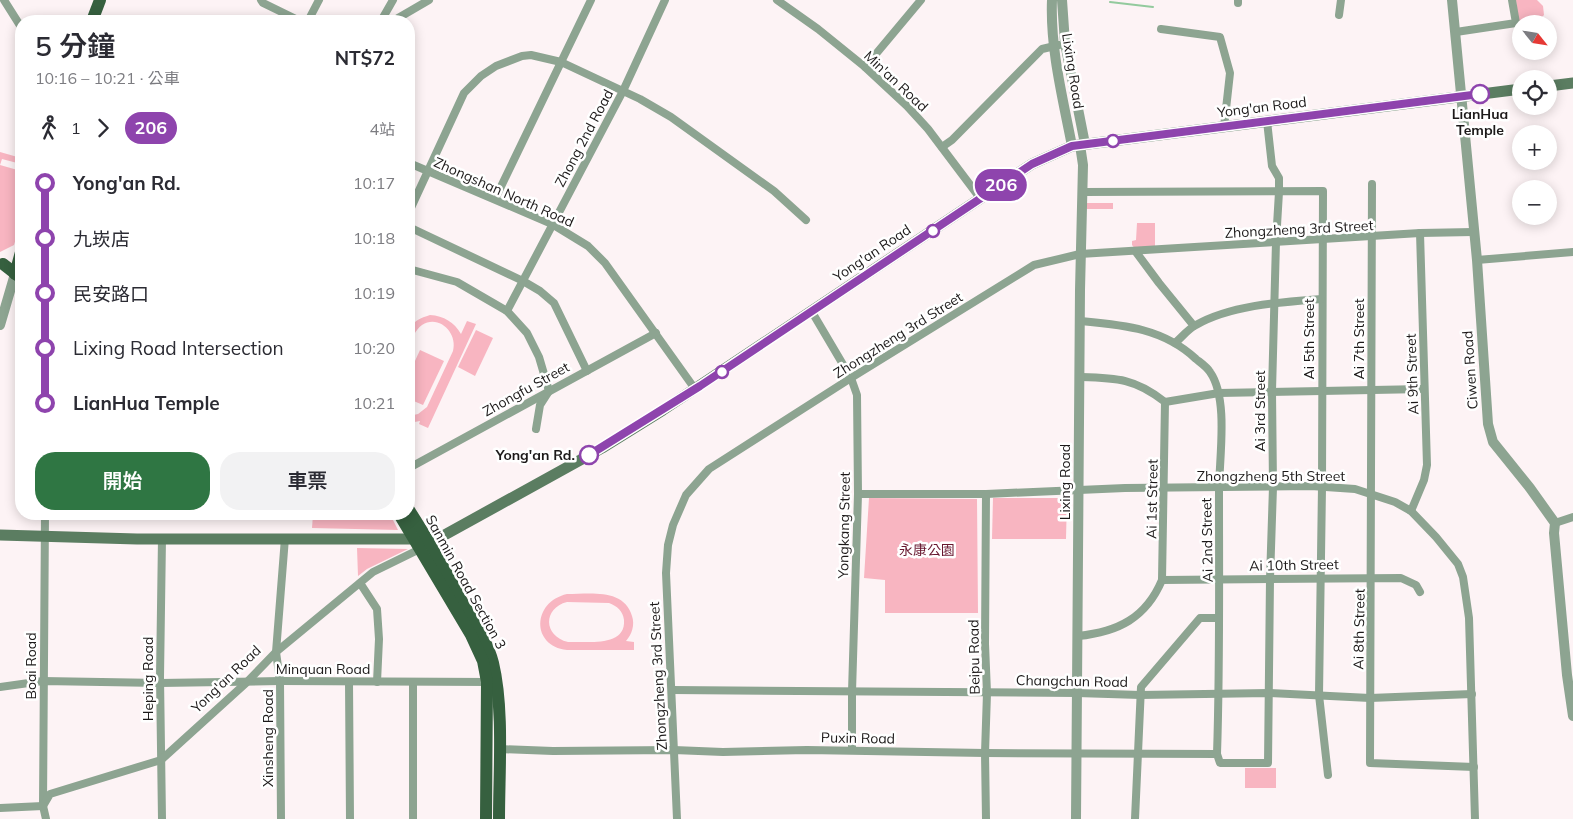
<!DOCTYPE html>
<html lang="zh-TW">
<meta charset="utf-8">
<style>
:root{--surface:#fff;--page:#f2f2f3;--text:#2b2b33;--muted:#7c7c81;--accent:#2f7643}
body{margin:0;font-family:Mulish,"Noto Sans TC",sans-serif;background:var(--page);color:var(--text);height:100vh;display:flex;flex-direction:column;font-size:19px;white-space:nowrap}
*{box-sizing:border-box;margin:0}
p{font-size:16px;color:var(--muted)}
.icon{flex:none;width:28px;height:28px;fill:none;stroke:currentColor;stroke-width:2;stroke-linecap:round;stroke-linejoin:round}
.map{position:relative;flex:1;overflow:hidden}
.details{position:absolute;left:15px;top:15px;width:400px;height:505px;display:flex;flex-direction:column;background:var(--surface);border-radius:20px;box-shadow:0 2px 12px #0003}
.details>*{flex:none}
.badge{padding:0 10px;border-radius:16px;font-size:18px;line-height:32px}
.needle{width:32px;rotate:120deg}
.controls{position:absolute;left:1512px;top:15px;display:grid;gap:10px}
.controls a{display:grid;place-items:center;width:45px;height:45px;border-radius:50%;background:var(--surface);box-shadow:0 2px 12px #0003;font-size:25px}
.map>.badge{position:absolute;translate:-50% -50%;box-shadow:0 0 0 2px #fff}
.legs{display:flex;align-items:center;gap:8px;height:55px;padding:0 20px;font-size:16px}
.legs p{margin-inline-start:auto}
.head{display:flex;align-items:center;justify-content:space-between;height:85px;padding:0 20px}
h1{font-size:28px;font-weight:600;line-height:38px}
.action{display:flex;gap:10px;margin-top:auto;padding:10px 20px}
.action a{flex:1;height:58px;border-radius:20px;background:var(--accent);color:#fff;font-size:20px;font-weight:600;line-height:58px;text-align:center}
.action a+a{background:var(--page);color:var(--text)}
ul{padding:0 20px;list-style:none}
li{display:flex;align-items:center;gap:18px;height:55px;font-size:19px}
li i{display:grid;place-items:center;width:8px;height:100%;margin:0 6px;background:currentColor}
li i::after{content:'';width:12px;height:12px;margin:-6px;border:4px solid;border-radius:50%;background:var(--surface)}
li p{margin-inline-start:auto}
li:first-child i{background:linear-gradient(#0000 50%,currentColor 0)}
li:last-child i{background:linear-gradient(currentColor 50%,#0000 0)}
.map>svg:first-child{display:block}
.green{fill:#f8b5c1;fill-rule:evenodd}
.lines{fill:none;stroke-linecap:round;stroke-linejoin:round}
.stream{stroke:#93ca9d;stroke-width:2}
.minor{stroke:#8da491;stroke-width:8}
.tertiary{stroke:#8da491;stroke-width:10}
.secondary{stroke:#5b7d61;stroke-width:11}
.primary{stroke:#36603f;stroke-width:12}
.line-1-casing{stroke:#fff;stroke-width:11}
.line-1{stroke:#8e44ad;stroke-width:8}
.stop-1-dot{fill:#fff;stroke:#8e44ad;stroke-width:2.5}
.labels{text-anchor:middle;stroke-width:5;stroke-linejoin:round;paint-order:stroke}
.street-label{font-size:14px;fill:#1c1919;stroke:#fff}
.stop-label{font-size:14px;font-weight:bold;fill:#1c1919;stroke:#fff}
.park-label{font-size:14px;fill:#68172f;stroke:#fff}
</style>
<div class="map">
<svg width="1573" height="819" viewBox="0 0 1573 819">
<rect width="100%" height="100%" fill="#fdf3f5"/>
<g class="green">
<path d="M1516 0H1537L1543 6 1544 15 1538 21 1518 22Z"/>
<path d="M0 152 21 158V164L2 159 0 165 21 171V222L14 245 0 252Z"/>
<rect x="1087" y="203" width="26" height="6"/>
<path d="M1137 223H1155V248L1136 250 1132 245V241L1136 240Z"/>
<path d="M430 315C444 316 454 322 461 334L467 321 476 324 428 428 419 424 420 421 409 423V416L418 414 427 407 453 351C458 333 439 314 422 325 415 330 412 339 409 346 409 327 410 321 430 315Z"/>
<path d="M476 330 493 338 475 376 458 367Z"/>
<path d="M420 350 444 361 423 405 409 399V374Z"/>
<path d="M869 498 977 499 978 613H885V580L864 578Z"/>
<path d="M993 498H1067L1066 539H992Z"/>
<path d="M313 514H390L398 530 312 528Z"/>
<path d="M357 548 408 549 367 569 358 576Z"/>
<path d="M567 594C590 594 624 588 632 616 635 625 632 634 626 641L634 642V650H567C531 646 532 602 567 594ZM567 602 609 603C617 606 623 611 624 620 626 648 585 641 568 642 543 636 543 608 567 602Z"/>
<rect x="1245" y="768" width="31" height="20"/>
</g>
<g class="lines">
<path class="stream" d="M1110 2 1153 7"/>
<g class="minor">
<path d="M4 0 21 27"/>
<path d="M261 0 263 3 300 21"/>
<path d="M777 0 818 29 865 67 907 106 928 129 980 198"/>
<path d="M1238 3V0"/>
<path d="M1339 15 1341 0"/>
<path d="M308 21 319 0"/>
<path d="M381 21 393 0"/>
<path d="M393 21 429 0"/>
<path d="M1161 29 1220 37 1230 73 1224 127"/>
<path d="M1456 32 1516 23 1512 0"/>
<path d="M865 67 921 0"/>
<path d="M942 147 952 140 1042 49 1059 45"/>
<path d="M409 163 552 224 588 246 605 263 695 389"/>
<path d="M1372 184 1370 763 1474 767"/>
<path d="M1083 192 1323 191 1322 487 1319 695 1328 775"/>
<path d="M495 199 591 0"/>
<path d="M409 212 464 93 481 76 496 66 522 56 531 55 561 62 640 99 671 117 774 191 806 220"/>
<path d="M409 227 523 281 540 291 554 303 587 371"/>
<path d="M1136 252 1159 283 1194 326"/>
<path d="M1477 260 1573 252"/>
<path d="M409 269 457 282 507 311 527 333 539 357 549 391 540 405 536 429"/>
<path d="M507 311 623 91 665 0"/>
<path d="M812 312 851 378 857 395 858 494 852 692V750"/>
<path d="M1080 321C1123 325 1163 328 1196 359 1201 363 1207 367 1210 372 1229 399 1219 459 1219 491 1219 579 1220 666 1217 754L1220 763H1268L1270 579 1273 487 1272 391 1276 242 1279 192V178L1272 166 1267 121"/>
<path d="M1175 343C1182 337 1188 329 1196 325 1231 305 1282 302 1321 299"/>
<path d="M1165 402 1219 393 1424 389"/>
<path d="M409 468 656 333"/>
<path d="M858 494H986L1125 488 1311 486 1355 489 1395 502 1411 511 1436 537 1458 564 1463 577 1469 618 1475 819"/>
<path d="M1411 511 1424 480 1427 465 1420 233"/>
<path d="M45 514 43 806 46 819"/>
<path d="M1555 523 1573 517"/>
<path d="M162 538 160 677 162 819"/>
<path d="M1162 580 1401 578 1416 585 1420 592"/>
<path d="M360 583 377 609 379 639 377 682"/>
<path d="M1078 636C1118 632 1146 618 1162 580L1165 402C1135 378 1116 378 1079 377"/>
<path d="M349 682 350 819"/>
<path d="M413 682V819"/>
<path d="M0 687 43 681 160 683 280 681 490 682"/>
<path d="M672 690 1077 693 1140 695 1269 693 1370 698 1472 694"/>
<path d="M499 749 553 751 674 750 723 752 807 750 985 753 1217 754"/>
<path d="M43 806 50 794 161 760 246 683 276 652 373 572 422 548"/>
<path d="M0 808 43 806"/>
<path d="M281 819 280 681 276 652 285 538"/>
<path d="M677 819 666 573 668 545 673 525 686 495 709 469 851 378 1034 265 1080 254 1420 233 1473 232"/>
<path d="M986 819 985 753 987 693 985 644 986 494"/>
<path d="M1135 819 1141 687 1200 618H1219"/>
</g>
<g class="tertiary">
<path d="M1052 0C1050 49 1063 99 1072 146"/>
<path d="M1062 0 1065 43 1085 144"/>
<path d="M1452 0 1477 260 1488 424 1493 442 1530 488 1555 523 1554 533 1567 675 1573 716"/>
<path d="M0 325 15 274"/>
<path d="M1076 819 1080 290 1083 165 1080 145"/>
</g>
<g class="secondary">
<path d="M1549 86 1573 83"/>
<path d="M0 535 137 539H413L430 543 602 448 663 410 1032 164 1072 146 1521 89"/>
</g>
<g class="primary">
<path d="M92 21 100 0"/>
<path d="M3 264 21 278"/>
<path d="M15 274 21 252"/>
<path d="M409 510C429 541 447 573 464 605 475 623 488 643 493 663 504 709 499 771 499 819"/>
<path d="M399 514 471 635 483 661 487 682 486 819"/>
</g>
</g>
<g class="lines">
<g class="line-1-casing">
<path id="line-1" d="M589 455 700 386 1032 164 1072 146 1480 94"/>
</g>
<use href="#line-1" class="line-1"/>
</g>
<g class="stop-1-dot">
<circle cx="1480" cy="94" r="9"/>
<circle cx="1113" cy="141" r="6"/>
<circle cx="933" cy="231" r="6"/>
<circle cx="722" cy="372" r="6"/>
<circle cx="589" cy="455" r="9"/>
</g>
<g class="labels">
<g class="street-label">
<text transform="translate(1073 71) rotate(81)" y="5">Lixing Road</text>
<text transform="translate(896 81) rotate(43)" y="5">Min'an Road</text>
<text transform="translate(1262 107) rotate(-7)" y="5">Yong'an Road</text>
<text transform="translate(584 138) rotate(-62)" y="5">Zhong 2nd Road</text>
<text transform="translate(504 192) rotate(24)" y="5">Zhongshan North Road</text>
<text transform="translate(1299 229) rotate(-3)" y="5">Zhongzheng 3rd Street</text>
<text transform="translate(872 253) rotate(-34)" y="5">Yong'an Road</text>
<text transform="translate(898 335) rotate(-32)" y="5">Zhongzheng 3rd Street</text>
<text transform="translate(1309 339) rotate(-90)" y="5">Ai 5th Street</text>
<text transform="translate(1359 339) rotate(-90)" y="5">Ai 7th Street</text>
<text transform="translate(1470 370) rotate(-94)" y="5">Ciwen Road</text>
<text transform="translate(1412 374) rotate(-92)" y="5">Ai 9th Street</text>
<text transform="translate(526 389) rotate(-29)" y="5">Zhongfu Street</text>
<text transform="translate(1260 411) rotate(-90)" y="5">Ai 3rd Street</text>
<text x="1271" y="481">Zhongzheng 5th Street</text>
<text transform="translate(1065 482) rotate(-90)" y="5">Lixing Road</text>
<text transform="translate(1152 499) rotate(-89)" y="5">Ai 1st Street</text>
<text transform="translate(844 525) rotate(-89)" y="5">Yongkang Street</text>
<text transform="translate(1207 540) rotate(-91)" y="5">Ai 2nd Street</text>
<text transform="translate(1294 565) rotate(-1)" y="5">Ai 10th Street</text>
<text transform="translate(466 582) rotate(61)" y="5">Sanmin Road Section 3</text>
<text transform="translate(1359 629) rotate(-89)" y="5">Ai 8th Street</text>
<text transform="translate(974 657) rotate(-91)" y="5">Beipu Road</text>
<text transform="translate(31 666) rotate(-90)" y="5">Boai Road</text>
<text x="323" y="674">Minquan Road</text>
<text transform="translate(658 676) rotate(-93)" y="5">Zhongzheng 3rd Street</text>
<text transform="translate(148 679) rotate(-90)" y="5">Heping Road</text>
<text transform="translate(226 679) rotate(-44)" y="5">Yong'an Road</text>
<text transform="translate(1072 681) rotate(1)" y="5">Changchun Road</text>
<text transform="translate(268 738) rotate(-90)" y="5">Xinsheng Road</text>
<text transform="translate(858 738) rotate(1)" y="5">Puxin Road</text>
</g>
<g class="stop-label">
<text x="1480" y="119">LianHua<tspan x="1480" dy="16">Temple</tspan></text>
<text x="575" y="460" text-anchor="end">Yong'an Rd.</text>
</g>
<g class="park-label">
<text x="927" y="555">永康公園</text>
</g>
</g>
</svg>
<div class="controls">
<a><svg class="needle" viewBox="-14 -14 28 28"><path d="M0-13l5 13h-10z" fill="#e53935"/><path d="M0 13l5-13h-10z" fill="#7c7c81"/></svg></a>
<a><svg class="icon" aria-label="locate" viewBox="0 0 24 24"><circle cx="12" cy="12" r="6"/><path d="M12 2v4M12 18v4M2 12h4M18 12h4"/></svg></a>
<a>+</a>
<a>−</a>
</div>
<b class="badge" style="left:1001px;top:185px;background:#8e44ad;color:#fff">206</b>
<section class="details">
<div class="head"><div><h1>5 分鐘</h1><p>10:16 – 10:21 · 公車</p></div><b>NT$72</b></div>
<div class="legs"><svg class="icon" aria-label="walk" viewBox="0 0 24 24"><circle cx="13" cy="4" r="2"/><path d="M13 8l-2 6 4 7M11 14l-3 7M7 12l3-4h3l4 4"/></svg>1<svg class="icon" aria-label="forward" viewBox="0 0 24 24"><path d="M9 5l7 7-7 7"/></svg><b class="badge" style="background:#8e44ad;color:#fff">206</b><p>4站</p></div>
<ul>
<li><i style="color:#8e44ad"></i><b>Yong'an Rd.</b><p>10:17</p></li>
<li><i style="color:#8e44ad"></i><span>九崁店</span><p>10:18</p></li>
<li><i style="color:#8e44ad"></i><span>民安路口</span><p>10:19</p></li>
<li><i style="color:#8e44ad"></i><span>Lixing Road Intersection</span><p>10:20</p></li>
<li><i style="color:#8e44ad"></i><b>LianHua Temple</b><p>10:21</p></li>
</ul>
<div class="action"><a>開始</a><a>車票</a></div>
</section>
</div>
